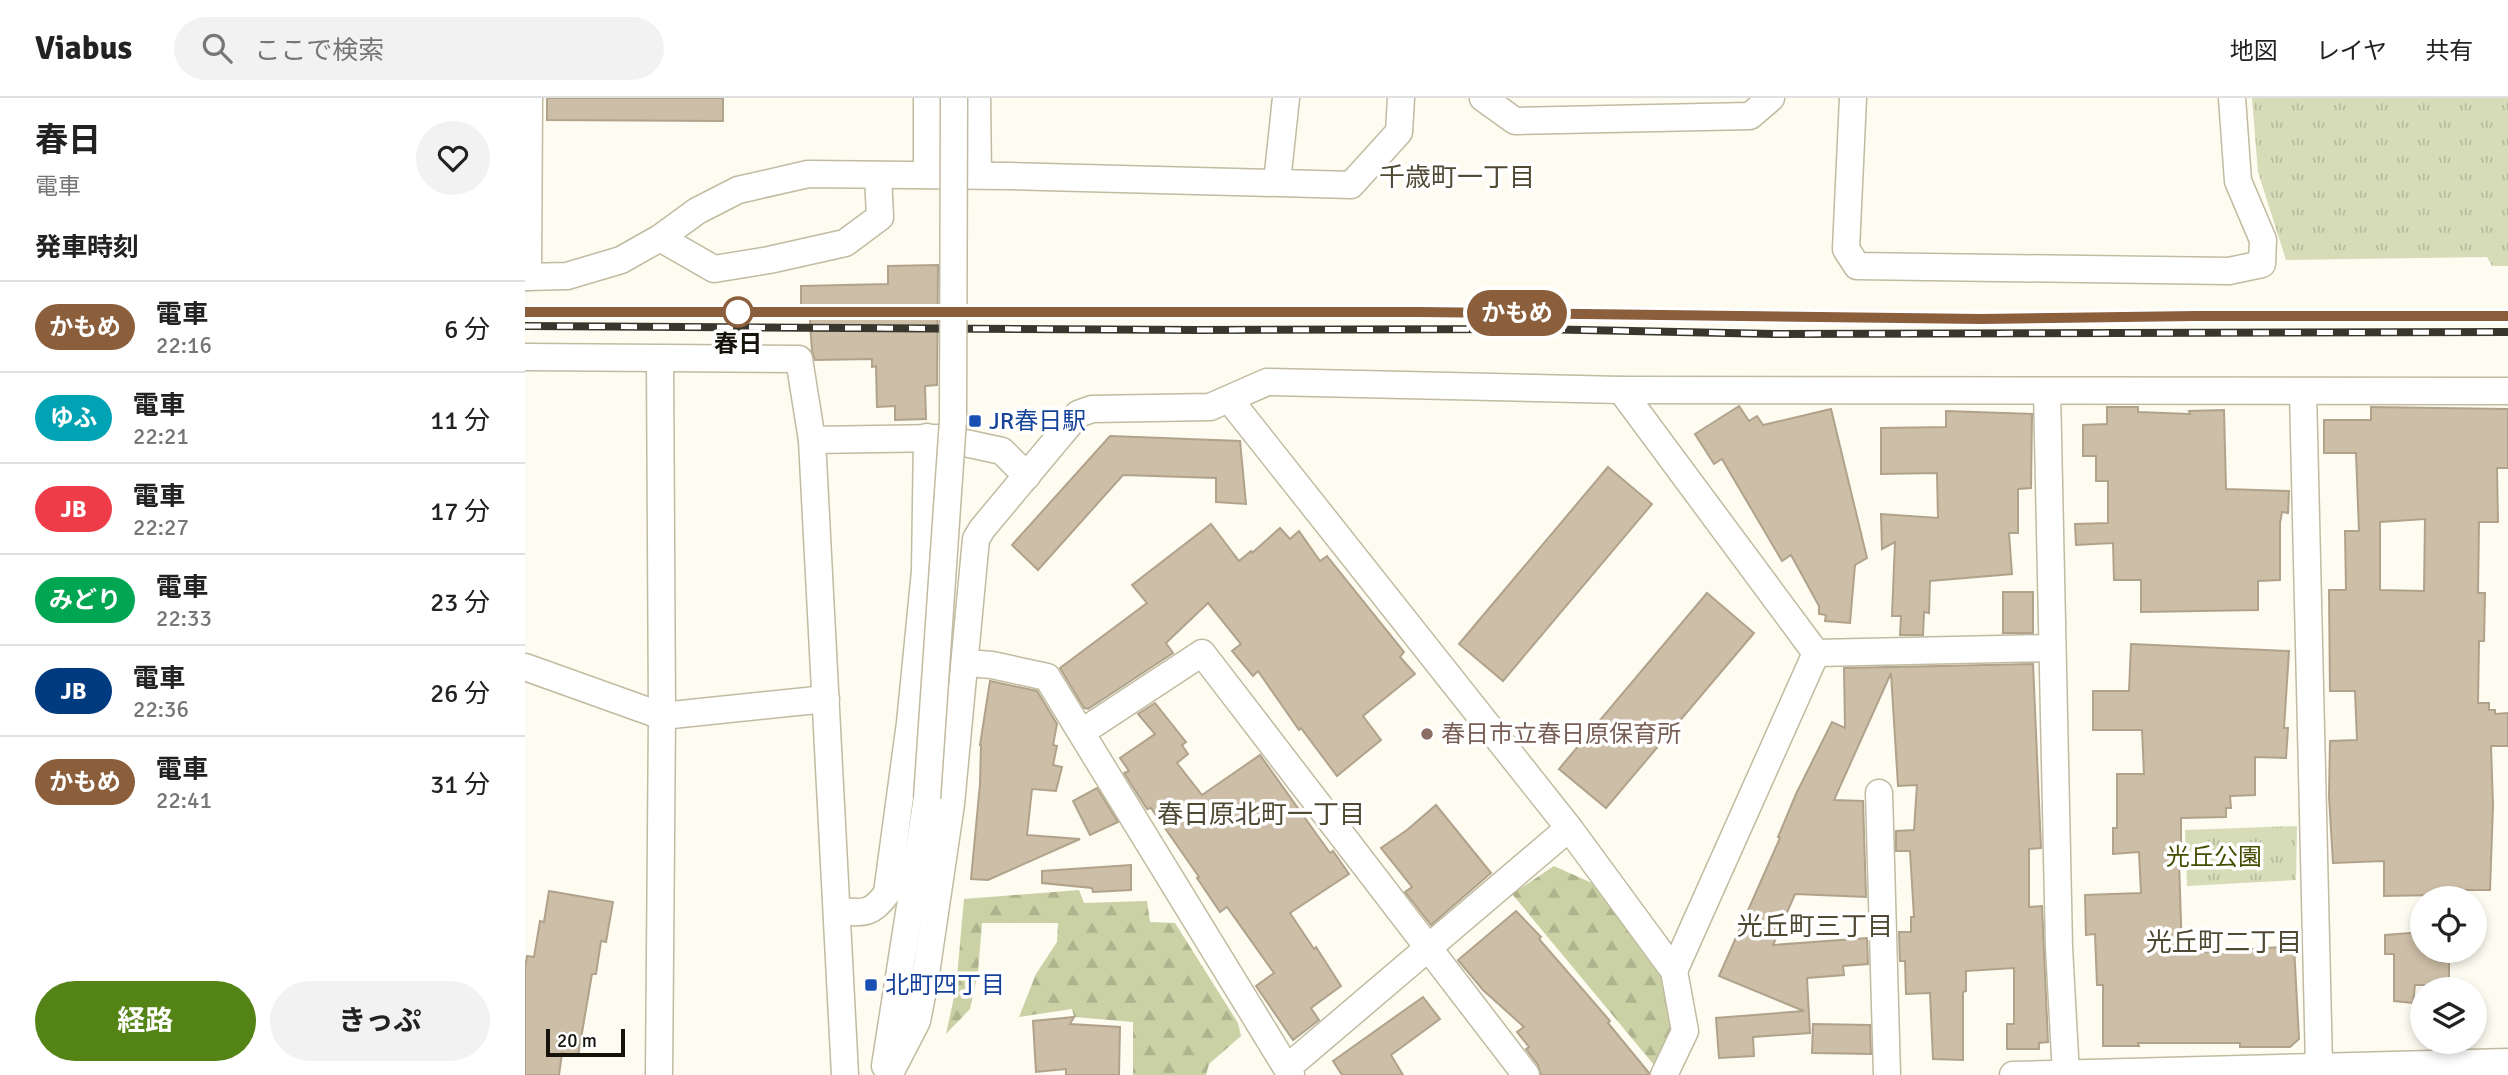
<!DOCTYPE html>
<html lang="ja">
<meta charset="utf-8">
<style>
:root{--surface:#fff;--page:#f2f2f2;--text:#222;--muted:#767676;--line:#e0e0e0;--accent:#548415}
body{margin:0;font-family:Signika,"Noto Sans JP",sans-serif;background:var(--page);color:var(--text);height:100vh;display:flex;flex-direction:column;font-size:26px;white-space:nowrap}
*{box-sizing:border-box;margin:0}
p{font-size:23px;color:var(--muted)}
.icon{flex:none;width:38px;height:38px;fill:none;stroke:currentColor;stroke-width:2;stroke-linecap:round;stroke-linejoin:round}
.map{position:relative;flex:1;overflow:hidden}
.drawer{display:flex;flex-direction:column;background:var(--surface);width:525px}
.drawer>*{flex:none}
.badge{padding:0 14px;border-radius:23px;font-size:24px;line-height:46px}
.controls{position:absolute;left:1885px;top:788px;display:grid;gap:14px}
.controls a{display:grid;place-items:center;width:77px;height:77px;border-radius:50%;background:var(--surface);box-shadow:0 4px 10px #0003;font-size:35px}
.scale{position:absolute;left:21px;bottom:18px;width:79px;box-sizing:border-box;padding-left:7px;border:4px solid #15130a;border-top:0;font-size:19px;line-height:24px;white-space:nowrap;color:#15130a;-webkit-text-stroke:5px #fff;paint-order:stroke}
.map>.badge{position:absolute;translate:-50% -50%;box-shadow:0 0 0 4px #fff}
h2{padding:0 35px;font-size:26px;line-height:63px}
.round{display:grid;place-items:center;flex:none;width:74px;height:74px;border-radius:37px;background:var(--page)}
.head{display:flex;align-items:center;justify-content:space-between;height:119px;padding:0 35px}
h1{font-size:33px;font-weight:700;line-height:52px}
.button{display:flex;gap:14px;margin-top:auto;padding:14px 35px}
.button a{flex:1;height:80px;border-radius:42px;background:var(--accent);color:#fff;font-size:28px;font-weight:700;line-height:80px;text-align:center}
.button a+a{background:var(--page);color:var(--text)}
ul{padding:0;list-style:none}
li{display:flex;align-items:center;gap:21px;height:91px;padding:0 35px;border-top:2px solid var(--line)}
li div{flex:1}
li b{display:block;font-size:26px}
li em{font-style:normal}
li .badge{min-width:77px;font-weight:700;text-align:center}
header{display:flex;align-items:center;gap:42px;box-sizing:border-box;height:98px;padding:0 35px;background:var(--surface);border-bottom:2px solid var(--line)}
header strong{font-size:33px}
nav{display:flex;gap:38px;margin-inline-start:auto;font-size:24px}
.search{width:490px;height:63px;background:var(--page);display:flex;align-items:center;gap:18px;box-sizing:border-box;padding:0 24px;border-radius:38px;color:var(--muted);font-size:26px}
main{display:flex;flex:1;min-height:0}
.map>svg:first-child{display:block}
.forest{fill:url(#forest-firs)}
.park{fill:url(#park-tufts)}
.building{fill:#cdbea7;stroke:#b0a28b;stroke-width:2;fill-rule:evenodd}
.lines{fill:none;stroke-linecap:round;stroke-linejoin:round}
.minor-casing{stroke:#c1bba1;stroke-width:29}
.minor{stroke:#fff;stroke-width:26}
.rail-casing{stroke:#39372d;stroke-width:8}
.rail{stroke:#fff;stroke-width:5;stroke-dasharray:16;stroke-linecap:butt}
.minor-bridge-casing{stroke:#c1bba1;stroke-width:29;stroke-linecap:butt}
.minor-bridge{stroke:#fff;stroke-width:26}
.line-casing{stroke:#fff;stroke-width:16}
.line{stroke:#8b5e3c;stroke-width:10}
.stop-dot{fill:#fff;stroke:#8b5e3c;stroke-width:3.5}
.transit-dot{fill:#1a4fb4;stroke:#fff;stroke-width:2.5}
.education-dot{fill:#8d6e63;stroke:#fff;stroke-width:2.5}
.labels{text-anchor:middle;stroke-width:7;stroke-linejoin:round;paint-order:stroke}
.stop-label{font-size:24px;font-weight:bold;fill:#15130a;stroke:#fff}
.transit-label{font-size:24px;fill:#164399;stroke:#fff;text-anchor:start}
.education-label{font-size:24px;fill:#785e54;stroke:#fff;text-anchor:start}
.park-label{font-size:24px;fill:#464d01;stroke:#fff}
.neighbourhood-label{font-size:26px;fill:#4f4933;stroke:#fff}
</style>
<header>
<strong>Viabus</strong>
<div class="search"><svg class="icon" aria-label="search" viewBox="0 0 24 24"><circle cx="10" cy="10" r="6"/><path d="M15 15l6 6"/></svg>ここで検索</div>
<nav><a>地図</a><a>レイヤ</a><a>共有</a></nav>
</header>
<main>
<section class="drawer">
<div class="head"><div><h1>春日</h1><p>電車</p></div><a class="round"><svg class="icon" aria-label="heart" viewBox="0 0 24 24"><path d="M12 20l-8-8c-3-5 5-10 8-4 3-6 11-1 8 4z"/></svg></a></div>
<h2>発車時刻</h2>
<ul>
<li><span class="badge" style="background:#8b5e3c;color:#fff">かもめ</span><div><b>電車</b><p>22:16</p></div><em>6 分</em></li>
<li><span class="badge" style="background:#00a3b4;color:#fff">ゆふ</span><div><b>電車</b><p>22:21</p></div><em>11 分</em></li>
<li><span class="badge" style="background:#ee3d49;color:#fff">JB</span><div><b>電車</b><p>22:27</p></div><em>17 分</em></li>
<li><span class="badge" style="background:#00a651;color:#fff">みどり</span><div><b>電車</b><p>22:33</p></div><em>23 分</em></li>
<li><span class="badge" style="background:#003b80;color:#fff">JB</span><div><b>電車</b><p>22:36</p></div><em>26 分</em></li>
<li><span class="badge" style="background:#8b5e3c;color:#fff">かもめ</span><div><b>電車</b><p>22:41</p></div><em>31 分</em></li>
</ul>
<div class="button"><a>経路</a><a>きっぷ</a></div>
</section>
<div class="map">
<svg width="1983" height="977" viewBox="0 0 1983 977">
<defs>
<pattern id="forest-firs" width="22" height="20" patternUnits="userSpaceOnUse" patternTransform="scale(1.75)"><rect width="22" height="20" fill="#cad2a5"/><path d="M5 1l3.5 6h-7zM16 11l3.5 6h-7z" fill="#adb38d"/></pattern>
<pattern id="park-tufts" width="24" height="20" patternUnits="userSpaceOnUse" patternTransform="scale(1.75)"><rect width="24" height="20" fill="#d5dcb7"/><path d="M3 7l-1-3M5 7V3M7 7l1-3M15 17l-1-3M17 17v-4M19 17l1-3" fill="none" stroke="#b6bc9c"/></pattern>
</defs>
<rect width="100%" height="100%" fill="#fefbf1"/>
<g class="forest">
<path d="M1029 768 1078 790 1144 875 1151 927 1129 967 987 796Z"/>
<path d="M554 792 559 805 622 803 625 824 650 825 713 925 716 938 684 966 681 977H608V924L549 919 547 911 494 919 511 876 532 844 533 825H457L453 874 445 911 421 936 431 890 439 801Z"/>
</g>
<g class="park">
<path d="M1727 0H1983V168H1967L1962 159 1761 162 1733 74Z"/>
<path d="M1772 728 1771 782 1662 788 1660 732Z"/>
</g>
<g class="building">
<path d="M22 0H198V23L22 22Z"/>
<path d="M413 167 412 287 400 288 401 321 370 322V308L352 309 351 268 347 269V261L290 262 287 253 284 209H276V188L363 186V168Z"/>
<path d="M1214 308 1224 323 1232 318 1238 327 1306 311 1342 460 1330 467 1325 525 1300 523 1301 517 1294 516V508L1266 457 1257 463 1197 361 1189 366 1170 336Z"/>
<path d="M1582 309H1613V314L1665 316 1664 313 1699 312 1701 391 1764 393 1763 415 1757 414 1755 425V482L1733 483V512L1616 514V482H1589L1588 445 1551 447 1550 426 1583 425V383H1571V358H1558V327L1582 326Z"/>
<path d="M1846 309 1983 311V370H1972L1973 424H1954L1953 495H1960L1959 543H1954L1953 605H1964V612H1970V616L1983 615V648H1966L1968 707 1965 792H1912V797L1859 798V763L1808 765 1804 698 1805 643 1832 642 1830 593H1805L1804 492H1821L1820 433H1834L1831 355H1799V322H1846ZM1900 421 1899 493 1855 492V424Z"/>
<path d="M1421 313 1507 316 1506 390 1493 391V435H1484L1487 476 1405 483 1404 515 1399 514 1398 537H1375L1376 518H1367L1370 444 1357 451 1356 416 1413 420 1412 375 1356 376V330L1421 329Z"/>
<path d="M585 338 715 343 721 406 691 404V380L598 377 513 472 487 447Z"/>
<path d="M1083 369 1127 406 978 583 934 546Z"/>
<path d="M686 426 714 463 726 453 727 455 755 430 765 441 774 433 795 463 802 458 879 554 875 559 890 576 838 618 856 642 812 678 776 630 774 632 733 573 728 578 707 553 716 546 683 505 641 545 648 555 563 611 559 610 535 570 622 505 607 487Z"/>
<rect x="1478" y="494" width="30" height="41"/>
<path d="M1182 495 1229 535 1081 710 1034 671Z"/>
<path d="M1606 546 1764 553 1759 630H1763L1761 660 1730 659V697L1705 698 1706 710H1701V719L1656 720V763H1654L1657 856 1769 848 1774 941 1765 949H1715V945H1613L1614 948H1578V887H1572L1570 836 1561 837 1560 797 1616 795 1614 754 1588 756V730H1592V676H1619L1617 632H1568V593H1604Z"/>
<path d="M1508 566 1516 750 1504 751V809L1517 808 1523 944 1514 945V951H1482V926H1489V870L1441 873V893L1438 894V962L1408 961 1405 895 1381 896 1380 863H1375L1374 834H1386V819H1389L1385 753H1371V733L1389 732 1392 687 1373 688 1366 575 1309 702 1338 703 1341 799 1270 796 1248 847 1342 840 1343 866 1318 868 1319 877 1282 880 1285 935 1228 939 1229 958 1194 960 1191 920 1279 913 1194 878 1255 740 1253 739 1271 696 1307 624 1320 630 1319 570Z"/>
<path d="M465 583 512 593 532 626 528 647 532 648 528 667 537 669 531 693 507 691 502 737 555 741 463 782 446 781 455 686 456 647H455Z"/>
<path d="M630 605 661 644 657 647 663 656 652 665 677 697 735 657 805 755 808 753 824 776 765 815 789 851 791 849 816 888 786 910 794 922 768 942 731 888 749 875 702 809 695 814 672 780 674 779 626 710 622 711 599 675 604 673 595 660 630 636 613 616Z"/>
<path d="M572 690 593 724 565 737 548 703Z"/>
<path d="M911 707 966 775 906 827 880 794 887 789 856 750 882 732Z"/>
<path d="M606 767V792L568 794 567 790 517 785V773Z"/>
<path d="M24 793 88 804 81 844 76 843 71 876H67L53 958 37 955 34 977H0V870L2 858 9 859 15 823 19 824Z"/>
<path d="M991 813 1016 839 1014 841 1085 923 1083 925 1124 975 1123 977H1016L1013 967 1001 951 1004 949 992 934 999 929 958 892 933 862Z"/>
<path d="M1897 834V852H1916V864H1924V887H1890L1888 905 1869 903V856H1860V837Z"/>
<path d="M898 899 915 921 866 957 878 977H817L808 963Z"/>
<path d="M549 919 545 926 595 929 594 977H541V971L511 974 508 923Z"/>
<path d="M1288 926 1345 927 1346 956 1287 955Z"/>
</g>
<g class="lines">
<g class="minor-casing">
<g id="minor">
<path d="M402 0V77"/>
<path d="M452 0 453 77"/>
<path d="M958 0 990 23 1225 18 1246 0"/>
<path d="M1328 0 1321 151 1332 168 1704 173 1737 166 1738 142 1713 83 1707 0"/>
<path d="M752 84 761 0"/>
<path d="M135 140 189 171 244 162 320 145 355 119 353 77"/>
<path d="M0 179 42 178 96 162 135 140 172 113 213 92 283 76 484 78 826 87 874 34 876 0"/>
<path d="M3 179 4 0"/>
<path d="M0 259 274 261 287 342 320 977"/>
<path d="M1096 292 1291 555 1149 873"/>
<path d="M1522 293 1534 849 1541 977"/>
<path d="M1778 294 1794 968"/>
<path d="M704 301 1044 730 1149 873 1160 933 1139 977"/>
<path d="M287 342 417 340 477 353 502 378"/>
<path d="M1291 555 1526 550"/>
<path d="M441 565 467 567 522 579 766 977"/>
<path d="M0 569 137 618 301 601"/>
<path d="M557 634 677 555 1001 977"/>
<path d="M1354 695 1362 977"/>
<path d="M313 813C338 815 347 817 362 795L385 625 400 473 402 339"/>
<path d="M360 968 402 700"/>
<path d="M762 970 1044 730"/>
<path d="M134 977 137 618 135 262"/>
<path d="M364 977 392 923 400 882 426 706 451 441 457 431 553 316 567 311 685 309 742 284 1096 292 1983 293"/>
<path d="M1488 977 1983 964"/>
</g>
</g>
<use href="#minor" class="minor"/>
<g class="rail-casing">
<g id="rail">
<path d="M0 214H894L1456 221 1671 218H1983"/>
<path d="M0 228 672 232 1010 231 1250 236 1983 234"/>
</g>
</g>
<use href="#rail" class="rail"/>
<g class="minor-bridge-casing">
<path id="minor-bridge" d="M402 700 428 322 429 0"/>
</g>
<use href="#minor-bridge" class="minor-bridge"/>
</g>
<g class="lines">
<g class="line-casing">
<path id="line" d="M0 214H894L1456 221 1671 218H1983"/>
</g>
<use href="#line" class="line"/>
</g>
<circle class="stop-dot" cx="213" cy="214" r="14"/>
<g class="transit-dot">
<rect x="443" y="316" width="14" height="14" rx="3.5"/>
<rect x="339" y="880" width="14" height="14" rx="3.5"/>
</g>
<circle class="education-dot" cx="902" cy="636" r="7"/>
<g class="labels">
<g class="stop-label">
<text x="213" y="254">春日</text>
</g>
<g class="transit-label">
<text x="464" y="331">JR春日駅</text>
<text x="360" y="895">北町四丁目</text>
</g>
<g class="education-label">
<text x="916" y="644">春日市立春日原保育所</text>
</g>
<g class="park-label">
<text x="1689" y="767">光丘公園</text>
</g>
<g class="neighbourhood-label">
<text x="932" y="88">千歳町一丁目</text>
<text x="736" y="725">春日原北町一丁目</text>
<text x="1290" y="837">光丘町三丁目</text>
<text x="1699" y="853">光丘町二丁目</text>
</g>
</g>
</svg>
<div class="controls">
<a><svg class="icon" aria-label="locate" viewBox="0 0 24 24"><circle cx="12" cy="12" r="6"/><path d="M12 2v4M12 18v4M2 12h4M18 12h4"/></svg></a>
<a><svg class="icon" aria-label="layers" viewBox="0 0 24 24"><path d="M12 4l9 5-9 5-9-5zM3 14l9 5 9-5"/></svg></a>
</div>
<div class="scale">20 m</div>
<b class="badge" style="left:992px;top:215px;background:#8b5e3c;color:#fff">かもめ</b>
</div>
</main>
